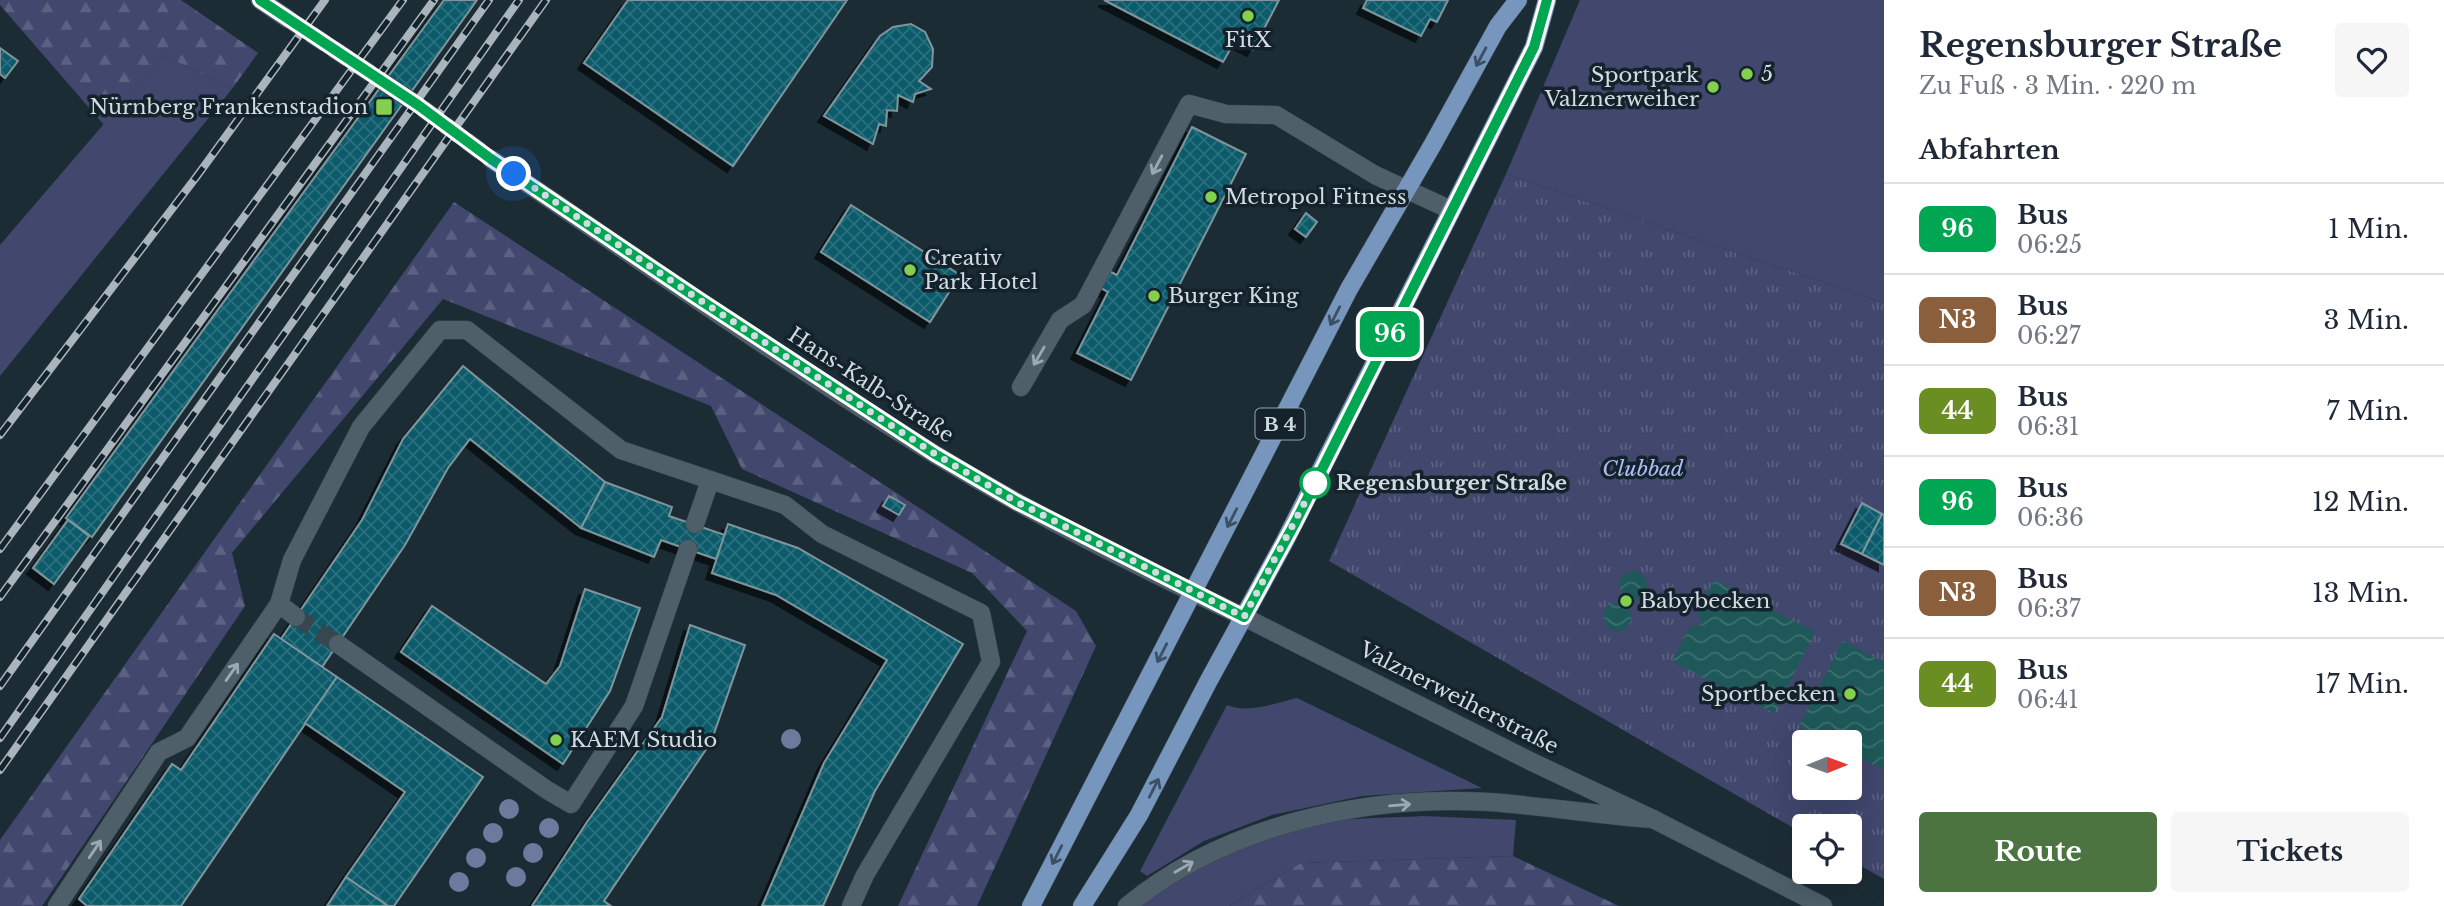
<!DOCTYPE html>
<html lang="de">
<meta charset="utf-8">
<style>
:root{--surface:#fff;--page:#f6f6f7;--text:#1f2937;--muted:#747a83;--line:#e0e1e3;--accent:#4c7441}
body{margin:0;font-family:"Libre Baskerville",serif;background:var(--page);color:var(--text);height:100vh;display:flex;flex-direction:column;font-size:26px;white-space:nowrap}
*{box-sizing:border-box;margin:0}
p{font-size:23px;color:var(--muted)}
.icon{flex:none;width:38px;height:38px;fill:none;stroke:currentColor;stroke-width:2;stroke-linecap:round;stroke-linejoin:round}
.map{position:relative;flex:1;overflow:hidden}
.panel{display:flex;flex-direction:column;background:var(--surface);width:560px}
.panel>*{flex:none}
.badge{padding:0 14px;border-radius:10px;font-size:24px;line-height:46px}
.needle{width:46px;rotate:89deg}
.fabs{position:absolute;left:1792px;top:730px;display:grid;gap:14px}
.fabs a{display:grid;place-items:center;width:70px;height:70px;border-radius:7px;background:var(--surface);box-shadow:0 7px 28px #0002;font-size:35px}
.you{position:absolute;width:35px;height:35px;margin:-18px;border:5px solid #fff;border-radius:50%;background:#1a73e8;box-shadow:0 0 0 10px #1a73e833}
.map>.badge{position:absolute;translate:-50% -50%;box-shadow:0 0 0 4px #fff}
h2{padding:0 35px;font-size:26px;line-height:63px}
.round{display:grid;place-items:center;flex:none;width:74px;height:74px;border-radius:7px;background:var(--page)}
.head{display:flex;align-items:center;justify-content:space-between;height:119px;padding:0 35px}
h1{font-size:33px;font-weight:800;line-height:52px}
.primary-button{display:flex;gap:14px;margin-top:auto;padding:14px 35px}
.primary-button a{flex:1;height:80px;border-radius:7px;background:var(--accent);color:#fff;font-size:28px;font-weight:800;line-height:80px;text-align:center}
.primary-button a+a{background:var(--page);color:var(--text)}
ul{padding:0;list-style:none}
li{display:flex;align-items:center;gap:21px;height:91px;padding:0 35px;border-top:2px solid var(--line)}
li div{flex:1}
li b{display:block;font-size:26px}
li em{font-style:normal}
li .badge{min-width:77px;font-weight:700;text-align:center}
main{display:flex;flex:1;min-height:0}
.map>svg:first-child{display:block}
.green{fill:#41476d}
.forest{fill:url(#forest-firs)}
.park{fill:url(#park-tufts);fill-rule:evenodd}
.water{fill:url(#water-waves)}
.building{fill:url(#building-cross-hatch);stroke:#7f959b;stroke-width:2;filter:url(#shadow)}
.lines{fill:none;stroke-linecap:round;stroke-linejoin:round}
.pedestrian-tunnel{stroke:#37464f;stroke-width:18;stroke-dasharray:18 9;stroke-linecap:butt}
.secondary-tunnel{stroke:#37464f;stroke-width:18;stroke-dasharray:18 9;stroke-linecap:butt}
.service-casing{stroke:#3b484f;stroke-width:19}
.pedestrian-casing{stroke:#3b484f;stroke-width:19}
.minor-casing{stroke:#3b484f;stroke-width:19}
.secondary-casing{stroke:#3b484f;stroke-width:19}
.primary-casing{stroke:#3b484f;stroke-width:19}
.service{stroke:#4e5f6a;stroke-width:18}
.pedestrian{stroke:#4e5f6a;stroke-width:18}
.minor{stroke:#4e5f6a;stroke-width:18}
.secondary{stroke:#4e5f6a;stroke-width:18}
.primary{stroke:#7696bd;stroke-width:18}
.rail-casing{stroke:#aab4bc;stroke-width:8}
.rail{stroke:#13222b;stroke-width:5;stroke-dasharray:16;stroke-linecap:butt}
.tree{fill:#6d7a9e}
.oneway{stroke:#3b5065}
.oneway2{stroke:#9da9b2}
.line-casing{stroke:#fff;stroke-width:16}
.line{stroke:#00a651;stroke-width:10}
.walk{stroke:#d2dbe2;stroke-width:7;stroke-dasharray:0 12.6}
.poi-dot{fill:#83d04e;stroke:#13222b;stroke-width:2.5}
.stop-dot{fill:#fff;stroke:#00a651;stroke-width:3.5}
.labels{text-anchor:middle;stroke-width:7;stroke-linejoin:round;paint-order:stroke}
.shield{fill:#13222b;stroke:#99a4ab;stroke-width:2}
.shield-label{font-size:19px;font-weight:bold;fill:#d2dbe2}
.poi-label{font-size:21px;fill:#d2dbe2;stroke:#13222b;text-anchor:start}
.street-label{font-size:21px;fill:#d2dbe2;stroke:#13222b}
.park-label{font-size:21px;font-style:italic;fill:#b0baf4;stroke:#13222b}
.stop-label{font-size:21px;font-weight:bold;fill:#d2dbe2;stroke:#13222b;text-anchor:start}
</style>
<main>
<div class="map">
<svg width="1884" height="906" viewBox="0 0 1884 906">
<defs>
<pattern id="forest-firs" width="22" height="20" patternUnits="userSpaceOnUse" patternTransform="scale(1.75)"><rect width="22" height="20" fill="#41476d"/><path d="M5 1l3.5 6h-7zM16 11l3.5 6h-7z" fill="#5c6182"/></pattern>
<pattern id="park-tufts" width="24" height="20" patternUnits="userSpaceOnUse" patternTransform="scale(1.75)"><rect width="24" height="20" fill="#41476d"/><path d="M3 7l-1-3M5 7V3M7 7l1-3M15 17l-1-3M17 17v-4M19 17l1-3" fill="none" stroke="#5c6182"/></pattern>
<pattern id="water-waves" width="16" height="10" patternUnits="userSpaceOnUse" patternTransform="scale(1.75)"><rect width="16" height="10" fill="#1e5858"/><path d="M0 5q4-4 8 0t8 0" fill="none" stroke="#3e6f70"/></pattern>
<pattern id="building-cross-hatch" width="8" height="8" patternUnits="userSpaceOnUse" patternTransform="scale(1.75)"><rect width="8" height="8" fill="#075a6a"/><path d="M0 0l8 8M0 8l8-8" fill="none" stroke="#2a717f"/></pattern>
<filter id="shadow"><feDropShadow dx="-6" dy="6" stdDeviation="0" flood-color="#0009"/></filter>
</defs>
<rect width="100%" height="100%" fill="#1c2c35"/>
<g class="green">
<path d="M1580 0H1884V303L1506 174Z"/>
<path d="M163 55 232 89 0 376V245Z"/>
<path d="M1297 698 1482 788 1362 796 1272 815 1204 841 1147 876 1140 871 1227 705C1249 714 1275 703 1297 698Z"/>
<path d="M1423 816 1516 820 1513 856 1301 863 1229 906H1133C1193 868 1254 835 1325 822 1357 817 1391 818 1423 816Z"/>
</g>
<g class="forest">
<path d="M0 0H181L258 53 232 89 163 55 104 125 0 5Z"/>
<path d="M454 202 1076 611 1096 646 977 906H898L1027 631 972 573 742 469 711 406 443 299 232 553 245 606 42 906H0V840Z"/>
<path d="M1513 856 1619 906H1229L1301 863Z"/>
</g>
<path class="park" d="M1506 174 1884 303V879L1850 860V826H1804V834L1329 561ZM1804 742H1850V788H1804Z"/>
<g class="water">
<path d="M1634 570 1644 576 1648 587 1642 597 1632 600 1629 608 1632 619 1626 629 1618 632 1607 628 1603 616 1608 605 1619 603 1623 596 1618 583 1623 575Z"/>
<path d="M1714 580 1815 632 1774 713 1672 662 1689 628 1702 624 1698 612Z"/>
<path d="M1843 641 1884 662V770L1850 752V742H1830L1799 726Z"/>
</g>
<g class="building">
<path d="M444 0H477L92 537 66 518Z"/>
<path d="M628 0H847L733 166 584 63Z"/>
<path d="M1104 0H1279L1253 50 1235 41 1223 62Z"/>
<path d="M1367 0H1448L1437 22 1430 19 1421 36 1363 8Z"/>
<path d="M911 24 925 32 933 49 932 67 919 81 931 89 915 94 913 102 898 95 897 111 887 110 886 126 879 124 873 144 824 116 880 36 893 27Z"/>
<path d="M0 48 18 61 5 78 0 74Z"/>
<path d="M1192 127 1246 154 1131 380 1077 353 1108 292 1101 288 1109 271 1117 275Z"/>
<path d="M851 205 960 275 930 322 821 252Z"/>
<path d="M1306 213 1317 222 1306 237 1295 229Z"/>
<path d="M463 366 605 482 581 528 470 439 448 468 405 545 322 667 281 639 362 520 403 439Z"/>
<path d="M605 482 672 507 669 516 725 535 716 559 661 540 654 557 581 528Z"/>
<path d="M889 496 905 505 899 515 883 506Z"/>
<path d="M1862 503 1882 514 1862 554 1841 544Z"/>
<path d="M1882 514 1884 515V565L1862 554Z"/>
<path d="M68 520 89 536 54 584 33 568Z"/>
<path d="M728 524 798 548 963 644 875 791 823 906H762L824 763 887 660 776 595 712 573Z"/>
<path d="M585 589 640 608 610 691 563 764 401 652 432 606 546 684 560 666Z"/>
<path d="M690 625 745 645 711 742 604 901 611 906H532L587 822 662 717Z"/>
<path d="M274 634 337 677 181 906H87L79 899 172 764 181 770Z"/>
<path d="M337 677 483 777 394 906H388L346 877 405 792 305 723Z"/>
<path d="M346 877 388 906H327Z"/>
</g>
<g class="lines">
<path class="pedestrian-tunnel" d="M296 617 338 644"/>
<path class="secondary-tunnel" d="M288 19 418 105 491 159"/>
<g class="service-casing">
<g id="service">
<path d="M1021 387 1060 320 1083 305 1189 104 1226 114 1276 115 1375 175 1451 210"/>
<path d="M1127 906C1225 825 1363 795 1489 802 1544 806 1598 815 1653 819"/>
</g>
</g>
<g class="pedestrian-casing">
<g id="pedestrian">
<path d="M695 524 710 481"/>
<path d="M279 604 296 617"/>
<path d="M338 644 547 790 571 804 634 706 688 549"/>
</g>
</g>
<g class="minor-casing">
<g id="minor">
<path d="M1244 617 1532 762 1653 819 1823 906"/>
<path d="M57 906 159 752 187 738 279 604 292 560 361 427 440 330H467L621 450 785 505 822 534 981 613 991 662 865 875 851 906"/>
</g>
</g>
<g class="secondary-casing">
<g id="secondary">
<path d="M260 0 288 19"/>
<path d="M491 159C638 259 784 362 936 455 1034 515 1139 567 1244 617"/>
</g>
</g>
<g class="primary-casing">
<g id="primary">
<path d="M1031 906 1349 289 1433 144 1498 26 1518 0"/>
<path d="M1082 906 1139 815 1208 682 1285 541 1534 47 1547 0"/>
</g>
</g>
<use href="#service" class="service"/>
<use href="#pedestrian" class="pedestrian"/>
<use href="#minor" class="minor"/>
<use href="#secondary" class="secondary"/>
<use href="#primary" class="primary"/>
<g class="rail-casing">
<g id="rail">
<path d="M0 435 197 176 325 0"/>
<path d="M0 549 403 0"/>
<path d="M0 597 434 0"/>
<path d="M0 686 489 0"/>
<path d="M0 738 519 0"/>
<path d="M0 770 546 0"/>
</g>
</g>
<use href="#rail" class="rail"/>
</g>
<g class="tree">
<circle cx="791" cy="739" r="10"/>
<circle cx="509" cy="809" r="10"/>
<circle cx="549" cy="828" r="10"/>
<circle cx="493" cy="833" r="10"/>
<circle cx="533" cy="853" r="10"/>
<circle cx="476" cy="858" r="10"/>
<circle cx="516" cy="877" r="10"/>
<circle cx="459" cy="882" r="10"/>
</g>
<defs><path id="oneway-shaft" d="M-6 0H5M1.5-3L5.5 0L1.5 3" fill="none" stroke-width="1.6" stroke-linecap="round" stroke-linejoin="round" transform="scale(1.75)"/></defs>
<g class="oneway">
<use href="#oneway-shaft" transform="translate(1481 57) rotate(118)"/>
<use href="#oneway-shaft" transform="translate(1335 316) rotate(117)"/>
<use href="#oneway-shaft" transform="translate(1232 518) rotate(117)"/>
<use href="#oneway-shaft" transform="translate(1162 653) rotate(117)"/>
<use href="#oneway-shaft" transform="translate(1154 788) rotate(-63)"/>
<use href="#oneway-shaft" transform="translate(1057 855) rotate(117)"/>
</g>
<g class="oneway2">
<use href="#oneway-shaft" transform="translate(1157 165) rotate(118)"/>
<use href="#oneway-shaft" transform="translate(1039 356) rotate(120)"/>
<use href="#oneway-shaft" transform="translate(232 672) rotate(-55)"/>
<use href="#oneway-shaft" transform="translate(1400 805) rotate(-5)"/>
<use href="#oneway-shaft" transform="translate(95 849) rotate(-56)"/>
<use href="#oneway-shaft" transform="translate(1184 867) rotate(-30)"/>
</g>
<g class="lines">
<g class="line-casing">
<path id="line" d="M260 0 418 105 491 159 697 298 935 454 1017 502 1244 617 1295 523 1534 47 1547 0"/>
</g>
<use href="#line" class="line"/>
<path class="walk" d="M514 174 697 298 935 454 1017 502 1244 617 1315 483"/>
</g>
<g class="poi-dot">
<circle cx="1248" cy="16" r="7"/>
<circle cx="1747" cy="74" r="7"/>
<circle cx="1713" cy="87" r="7"/>
<rect x="375" y="98" width="18" height="18" rx="3.5"/>
<circle cx="1211" cy="197" r="7"/>
<circle cx="910" cy="270" r="7"/>
<circle cx="1154" cy="296" r="7"/>
<circle cx="1626" cy="601" r="7"/>
<circle cx="1850" cy="694" r="7"/>
<circle cx="556" cy="740" r="7"/>
</g>
<circle class="stop-dot" cx="1315" cy="483" r="14"/>
<g class="labels">
<rect class="shield" x="1255.5" y="408.5" width="49" height="31" rx="5"/>
<g class="shield-label">
<text x="1280" y="431">B 4</text>
</g>
<g class="poi-label">
<text x="1248" y="47" text-anchor="middle">FitX</text>
<text x="1761" y="81">5</text>
<text x="1699" y="82" text-anchor="end">Sportpark<tspan x="1699" dy="24">Valznerweiher</tspan></text>
<text x="368" y="114" text-anchor="end">Nürnberg Frankenstadion</text>
<text x="1225" y="204">Metropol Fitness</text>
<text x="924" y="265">Creativ<tspan x="924" dy="24">Park Hotel</tspan></text>
<text x="1168" y="303">Burger King</text>
<text x="1640" y="608">Babybecken</text>
<text x="1836" y="701" text-anchor="end">Sportbecken</text>
<text x="570" y="747">KAEM Studio</text>
</g>
<g class="street-label">
<text transform="translate(871 385) rotate(33)" y="7">Hans-Kalb-Straße</text>
<text transform="translate(1459 698) rotate(27)" y="7">Valznerweiherstraße</text>
</g>
<g class="park-label">
<text x="1643" y="476">Clubbad</text>
</g>
<g class="stop-label">
<text x="1336" y="490">Regensburger Straße</text>
</g>
</g>
</svg>
<div class="fabs">
<a><svg class="needle" viewBox="-14 -14 28 28"><path d="M0-13l5 13h-10z" fill="#e53935"/><path d="M0 13l5-13h-10z" fill="#747a83"/></svg></a>
<a><svg class="icon" aria-label="locate" viewBox="0 0 24 24"><circle cx="12" cy="12" r="6"/><path d="M12 2v4M12 18v4M2 12h4M18 12h4"/></svg></a>
</div>
<div class="you" style="left:514px;top:174px"></div>
<b class="badge" style="left:1390px;top:334px;background:#00a651;color:#fff">96</b>
</div>
<section class="panel">
<div class="head"><div><h1>Regensburger Straße</h1><p>Zu Fuß · 3 Min. · 220 m</p></div><a class="round"><svg class="icon" aria-label="heart" viewBox="0 0 24 24"><path d="M12 20l-8-8c-3-5 5-10 8-4 3-6 11-1 8 4z"/></svg></a></div>
<h2>Abfahrten</h2>
<ul>
<li><span class="badge" style="background:#00a651;color:#fff">96</span><div><b>Bus</b><p>06:25</p></div><em>1 Min.</em></li>
<li><span class="badge" style="background:#8b5e3c;color:#fff">N3</span><div><b>Bus</b><p>06:27</p></div><em>3 Min.</em></li>
<li><span class="badge" style="background:#6b8e23;color:#fff">44</span><div><b>Bus</b><p>06:31</p></div><em>7 Min.</em></li>
<li><span class="badge" style="background:#00a651;color:#fff">96</span><div><b>Bus</b><p>06:36</p></div><em>12 Min.</em></li>
<li><span class="badge" style="background:#8b5e3c;color:#fff">N3</span><div><b>Bus</b><p>06:37</p></div><em>13 Min.</em></li>
<li><span class="badge" style="background:#6b8e23;color:#fff">44</span><div><b>Bus</b><p>06:41</p></div><em>17 Min.</em></li>
</ul>
<div class="primary-button"><a>Route</a><a>Tickets</a></div>
</section>
</main>
